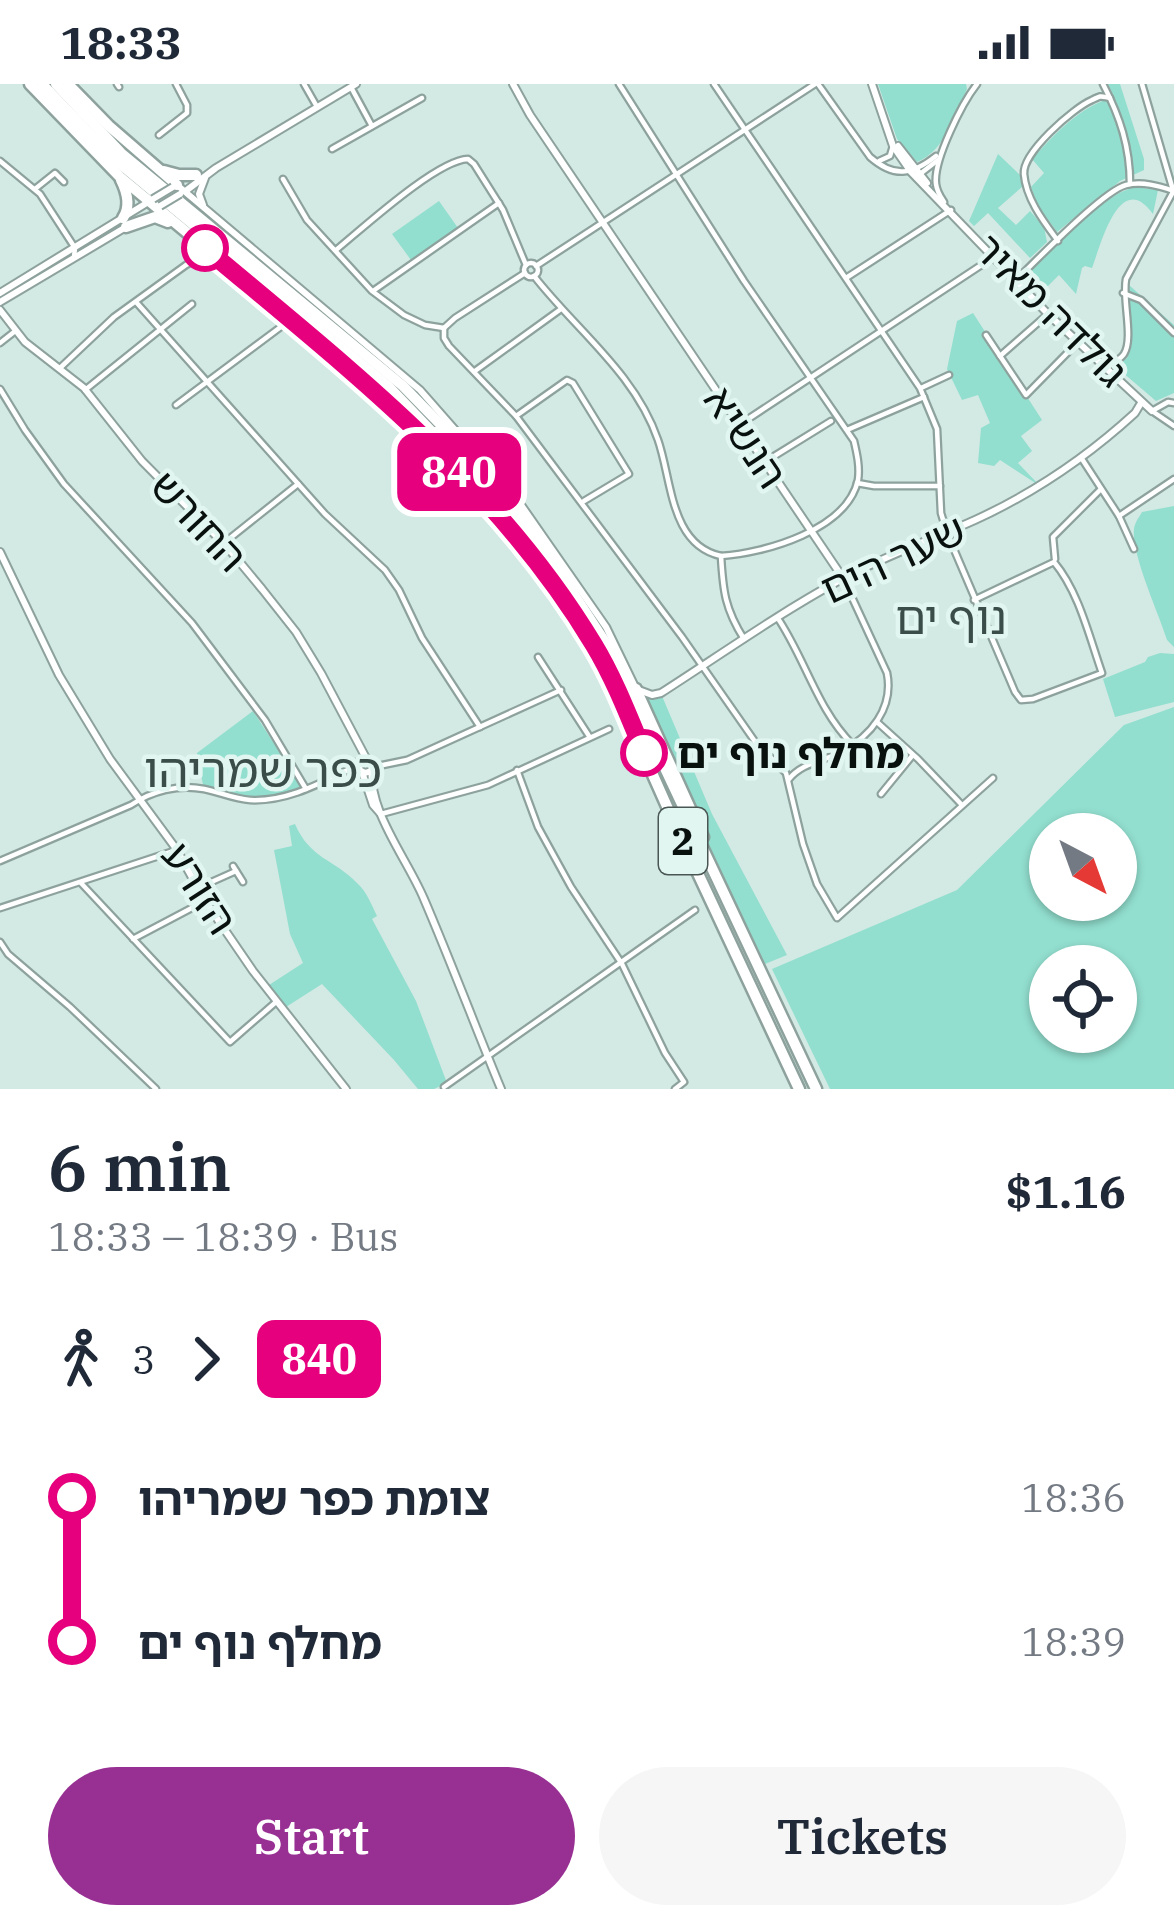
<!DOCTYPE html>
<meta charset="utf-8">
<style>
:root{--surface:#fff;--page:#f6f6f7;--text:#1f2937;--muted:#747a83;--accent:#983093}
body{margin:0;font-family:"IBM Plex Serif","Noto Sans Hebrew",serif;background:var(--page);color:var(--text);height:100vh;display:flex;flex-direction:column;font-size:45px;white-space:nowrap}
*{box-sizing:border-box;margin:0}
p{font-size:39px;color:var(--muted)}
.icon{flex:none;width:66px;height:66px;fill:none;stroke:currentColor;stroke-width:2;stroke-linecap:round;stroke-linejoin:round}
.map{position:relative;height:1005px;overflow:hidden}
.drawer{display:flex;flex-direction:column;background:var(--surface);flex:1}
.drawer>*{flex:none}
.badge{padding:0 24px;border-radius:18px;font-size:42px;line-height:78px}
.needle{width:78px;rotate:139deg}
.controls{position:absolute;left:1029px;top:729px;display:grid;gap:24px}
.controls a{display:grid;place-items:center;width:108px;height:108px;border-radius:50%;background:var(--surface);box-shadow:0 3px 9px #0004;font-size:60px}
.map>.badge{position:absolute;translate:-50% -50%;box-shadow:0 0 0 6px #fff}
.legs{display:flex;align-items:center;gap:18px;height:132px;padding:0 48px;font-size:39px}
.legs p{margin-inline-start:auto}
.summary{display:flex;align-items:center;justify-content:space-between;height:204px;padding:0 48px}
h1{font-size:66px;font-weight:600;line-height:90px}
.button{display:flex;gap:24px;margin-top:auto;padding:24px 48px}
.button a{flex:1;height:138px;border-radius:72px;background:var(--accent);color:#fff;font-size:48px;font-weight:600;line-height:138px;text-align:center}
.button a+a{background:var(--page);color:var(--text)}
ul{padding:0 48px;list-style:none}
li{display:flex;align-items:center;gap:42px;height:144px;font-size:45px}
li i{display:grid;place-items:center;width:18px;height:100%;margin:0 15px;background:currentColor}
li i::after{content:'';width:30px;height:30px;margin:-15px;border:9px solid;border-radius:50%;background:var(--surface)}
li p{margin-inline-start:auto}
li:first-child i{background:linear-gradient(#0000 50%,currentColor 0)}
li:last-child i{background:linear-gradient(currentColor 50%,#0000 0)}
.status{display:flex;justify-content:space-between;align-items:center;height:84px;padding:0 60px;background:var(--surface);direction:ltr}
.status svg{height:33px;fill:currentColor}
.map>svg:first-child{display:block}
.green{fill:#92dfcf;fill-rule:evenodd}
.lines{fill:none;stroke-linecap:round;stroke-linejoin:round}
.minor-casing{stroke:#8ea29d;stroke-width:9}
.tertiary-casing{stroke:#8ea29d;stroke-width:10}
.motorway-casing{stroke:#8ea29d;stroke-width:15}
.minor{stroke:#fff;stroke-width:4.5}
.tertiary{stroke:#fff;stroke-width:6}
.motorway{stroke:#fff;stroke-width:10}
.tertiary-bridge-casing{stroke:#8ea29d;stroke-width:10;stroke-linecap:butt}
.tertiary-bridge{stroke:#fff;stroke-width:6}
.line-1-casing{stroke:#fff;stroke-width:27}
.line-1{stroke:#e6007e;stroke-width:18}
.stop-1-dot{fill:#fff;stroke:#e6007e;stroke-width:6}
.labels{text-anchor:middle;stroke-width:9;stroke-linejoin:round;paint-order:stroke}
.shield{fill:#e1f6f1;stroke:#4a5653;stroke-width:3}
.shield-label{font-size:39px;font-weight:bold;fill:#09110f}
.street-label{font-size:42px;fill:#09110f;stroke:#e1f6f1}
.stop-label{font-size:42px;font-weight:bold;fill:#09110f;stroke:#e1f6f1;text-anchor:start}
.neighbourhood-label{font-size:45px;fill:#3b4d49;stroke:#e1f6f1}
.quarter-label{font-size:48px;fill:#3b4d49;stroke:#e1f6f1}
</style>
<div class="status"><b>18:33</b><svg viewBox="0 0 49 12"><path d="M0 12V9h3v3zM5 12V6h3v6zM10 12V3h3v9zM15 12V0h3v12zM26 1h20v11H26zM47 4h2v5h-2z"/></svg></div>
<div class="map">
<svg width="1174" height="1005" viewBox="0 0 1174 1005">
<rect width="100%" height="100%" fill="#d3e9e4"/>
<g class="green">
<path d="M878 0H966L967 5C954 31 946 66 917 78L897 55Z"/>
<path d="M1108 0H1120L1144 75V86L1120 97 1057 148 1038 122 1031 103 1044 89 1032 75C1055 50 1080 22 1114 13Z"/>
<path d="M998 70 1020 91 1023 102 998 124 1016 141 1030 127 1044 143 1047 158 1030 174 988 129 974 142 969 137Z"/>
<path d="M1135 103 1158 106 1153 130C1120 84 1101 160 1092 184L1085 182 1082 184 1076 210 1059 191 1041 209 1024 192C1051 167 1100 111 1135 103Z"/>
<path d="M439 117 458 144 411 176 392 150Z"/>
<path d="M1129 201 1174 241V309L1156 317 1115 282 1127 274 1131 264Z"/>
<path d="M973 229 1042 336 1021 352 1032 367 1018 379 1040 402 1000 376 994 382 978 379 981 344 990 339 978 311 962 316 947 285 957 237Z"/>
<path d="M1174 422V563L1167 556C1159 530 1131 470 1134 445 1135 438 1138 435 1142 428Z"/>
<path d="M1160 569 1174 570V618L1115 633 1103 595 1145 578 1148 573Z"/>
<path d="M662 612 712 730 787 871 765 880 698 739 644 613Z"/>
<path d="M1174 623V1005H830L772 885 957 806 1124 641ZM1116 750V816H1050V750ZM1116 882V948H1050V882Z"/>
<path d="M253 627 302 703C269 716 237 716 203 701L197 669Z"/>
<path d="M295 740C310 775 334 775 357 799 367 808 371 820 377 832L372 835 416 917 447 999 434 1005H418L394 976 322 900 286 923 269 901 303 879 290 850 274 766 292 762 289 742Z"/>
</g>
<g class="lines">
<g class="minor-casing">
<g id="minor">
<path d="M117 0 119 3"/>
<path d="M304 0 316 21"/>
<path d="M619 0 744 197 854 357C857 370 860 383 858 396 847 446 765 469 721 472"/>
<path d="M714 0 920 304 937 345 941 429 947 449 1015 608 1021 616 1033 615 1102 589C1089 552 1079 508 1054 478L974 516"/>
<path d="M818 0 870 73C894 94 912 91 936 72"/>
<path d="M1103 0C1120 33 1130 63 1130 100"/>
<path d="M1142 0 1173 106"/>
<path d="M352 5 372 42"/>
<path d="M159 51 187 29V21L176 0"/>
<path d="M332 65 422 14"/>
<path d="M0 77 40 110 75 164 74 173"/>
<path d="M879 77 890 72 893 62"/>
<path d="M920 90 938 76"/>
<path d="M283 95 307 136 372 207 404 231 425 241 444 244"/>
<path d="M35 105 55 89 64 98"/>
<path d="M944 118C940 112 937 108 936 100 933 77 962 19 977 0"/>
<path d="M1058 157C1044 138 1026 115 1024 90 1022 69 1073 24 1092 16 1102 11 1100 12 1110 14"/>
<path d="M336 166C363 144 437 76 468 75L474 80 503 126 526 181"/>
<circle cx="531" cy="186" r="7"/>
<path d="M536 182 815 0"/>
<path d="M534 192C576 246 635 289 658 356 672 396 670 461 721 472 723 507 725 525 744 555"/>
<path d="M846 194 951 126"/>
<path d="M1016 196C1037 176 1103 107 1126 101 1142 97 1159 102 1174 107"/>
<path d="M373 207 499 119"/>
<path d="M1123 209 1141 216 1174 249"/>
<path d="M136 218 325 430 385 486 399 506 422 554 480 643"/>
<path d="M444 244V254L449 262 516 332 682 553 756 659 786 689 803 760 817 800 837 834 993 694"/>
<path d="M444 244 455 234 525 189"/>
<path d="M986 251 1026 311 1078 258"/>
<path d="M0 259 14 248"/>
<path d="M1000 272 1048 230"/>
<path d="M60 284 114 233 186 181 193 177H204"/>
<path d="M1107 284C1112 279 1120 276 1124 270 1134 254 1122 216 1126 195L1174 106"/>
<path d="M475 287 561 225"/>
<path d="M921 304 949 291"/>
<path d="M0 305 25 346 64 400 192 539 265 636 306 705"/>
<path d="M85 306 192 220"/>
<path d="M1174 319 1168 318 1152 327 1174 342"/>
<path d="M176 321 282 242"/>
<path d="M516 332 567 296 573 299 629 390 584 417"/>
<path d="M739 341 995 172"/>
<path d="M847 346 924 313"/>
<path d="M1082 375 1119 432 1134 465"/>
<path d="M763 379 831 337"/>
<path d="M857 399 874 402H940"/>
<path d="M1119 432 1174 395"/>
<path d="M224 459 298 400"/>
<path d="M1055 475 1053 453 1100 406"/>
<path d="M777 533C805 574 817 625 852 660"/>
<path d="M538 573 589 652"/>
<path d="M877 638 918 675 961 720"/>
<path d="M373 683 407 676 561 606"/>
<path d="M517 686 538 743 571 803 622 880 665 969 684 998 675 1005"/>
<path d="M789 695C803 678 823 678 841 668 871 652 894 624 887 589L843 494"/>
<path d="M881 710 912 672"/>
<path d="M381 730 488 701 609 645"/>
<path d="M0 777 131 721C152 707 178 700 204 705 219 708 234 715 250 716 289 718 324 697 358 681"/>
<path d="M233 782 243 798"/>
<path d="M81 799 230 958 276 918"/>
<path d="M198 804 236 787"/>
<path d="M0 824 177 766"/>
<path d="M133 855 205 817"/>
<path d="M0 858 8 870 70 923 156 1005"/>
<path d="M444 1003 695 826"/>
</g>
</g>
<g class="tertiary-casing">
<g id="tertiary">
<path d="M513 0 530 31 843 494"/>
<path d="M872 0 893 62 911 88 1048 230 1152 327"/>
<path d="M898 62 927 99"/>
<path d="M177 101 420 306 521 421 606 543 636 605 652 611 661 609C720 571 778 530 840 496 883 473 930 456 975 436 1034 409 1087 373 1135 329L1141 319"/>
<path d="M187 106 216 84 356 0"/>
<path d="M203 121 199 110 205 94"/>
<path d="M0 209 150 117"/>
<path d="M0 218 126 143"/>
<path d="M0 226 25 258 84 304 142 377 228 464 262 505 296 548 321 589 366 674"/>
<path d="M0 468 59 591 110 675 177 766 205 817 253 887 346 1005"/>
<path d="M371 687 365 689 359 686 360 676 366 674 372 678C366 726 406 772 424 815 451 878 475 942 501 1005"/>
<path d="M362 688 373 721 380 729"/>
</g>
</g>
<g class="motorway-casing">
<g id="motorway">
<path d="M30 0 120 93 318 257 440 366 525 465"/>
<path d="M42 0 113 74 388 302 478 396 532 463 597 565 673 736 799 1005"/>
<path d="M56 0 121 69 403 302 476 377 526 437 607 561 816 1005"/>
<path d="M68 0 109 42 177 101"/>
<path d="M164 87 179 91H196"/>
<path d="M121 96C127 108 131 122 123 134"/>
<path d="M126 143 155 133 168 138"/>
<path d="M636 605 703 753"/>
</g>
</g>
<use href="#minor" class="minor"/>
<use href="#tertiary" class="tertiary"/>
<use href="#motorway" class="motorway"/>
<g class="tertiary-bridge-casing">
<g id="tertiary-bridge">
<path d="M153 115 173 103"/>
<path d="M160 122 180 110"/>
</g>
</g>
<use href="#tertiary-bridge" class="tertiary-bridge"/>
</g>
<g class="lines">
<g class="line-1-casing">
<path id="line-1" d="M205 164C348 284 496 398 594 561 614 594 629 633 644 669"/>
</g>
<use href="#line-1" class="line-1"/>
</g>
<g class="stop-1-dot">
<circle cx="205" cy="164" r="21"/>
<circle cx="644" cy="669" r="21"/>
</g>
<g class="labels">
<rect class="shield" x="659" y="724" width="48" height="66" rx="9"/>
<g class="shield-label">
<text x="683" y="771">2</text>
</g>
<g class="street-label">
<text transform="translate(1051 226) rotate(45)" y="15">גולדה מאיר</text>
<text transform="translate(746 353) rotate(56)" y="15">הנשיא</text>
<text transform="translate(199 437) rotate(47)" y="15">החורש</text>
<text transform="translate(893 475) rotate(-25)" y="15">שער הים</text>
<text transform="translate(200 804) rotate(57)" y="15">הזורע</text>
</g>
<g class="stop-label">
<text x="677" y="684">מחלף נוף ים</text>
</g>
<g class="neighbourhood-label">
<text x="951" y="550">נוף ים</text>
</g>
<g class="quarter-label">
<text x="263" y="703">כפר שמריהו</text>
</g>
</g>
</svg>
<div class="controls">
<a><svg class="needle" viewBox="-14 -14 28 28"><path d="M0-13l5 13h-10z" fill="#e53935"/><path d="M0 13l5-13h-10z" fill="#747a83"/></svg></a>
<a><svg class="icon" aria-label="locate" viewBox="0 0 24 24"><circle cx="12" cy="12" r="6"/><path d="M12 2v4M12 18v4M2 12h4M18 12h4"/></svg></a>
</div>
<b class="badge" style="left:459px;top:388px;background:#e6007e;color:#fff">840</b>
</div>
<section class="drawer">
<div class="summary"><div><h1>6 min</h1><p>18:33 – 18:39 · Bus</p></div><b>$1.16</b></div>
<div class="legs"><svg class="icon" aria-label="walk" viewBox="0 0 24 24"><circle cx="13" cy="4" r="2"/><path d="M13 8l-2 6 4 7M11 14l-3 7M7 12l3-4h3l4 4"/></svg>3<svg class="icon" aria-label="forward" viewBox="0 0 24 24"><path d="M9 5l7 7-7 7"/></svg><b class="badge" style="background:#e6007e;color:#fff">840</b></div>
<ul>
<li><i style="color:#e6007e"></i><b>צומת כפר שמריהו</b><p>18:36</p></li>
<li><i style="color:#e6007e"></i><b>מחלף נוף ים</b><p>18:39</p></li>
</ul>
<div class="button"><a>Start</a><a>Tickets</a></div>
</section>
